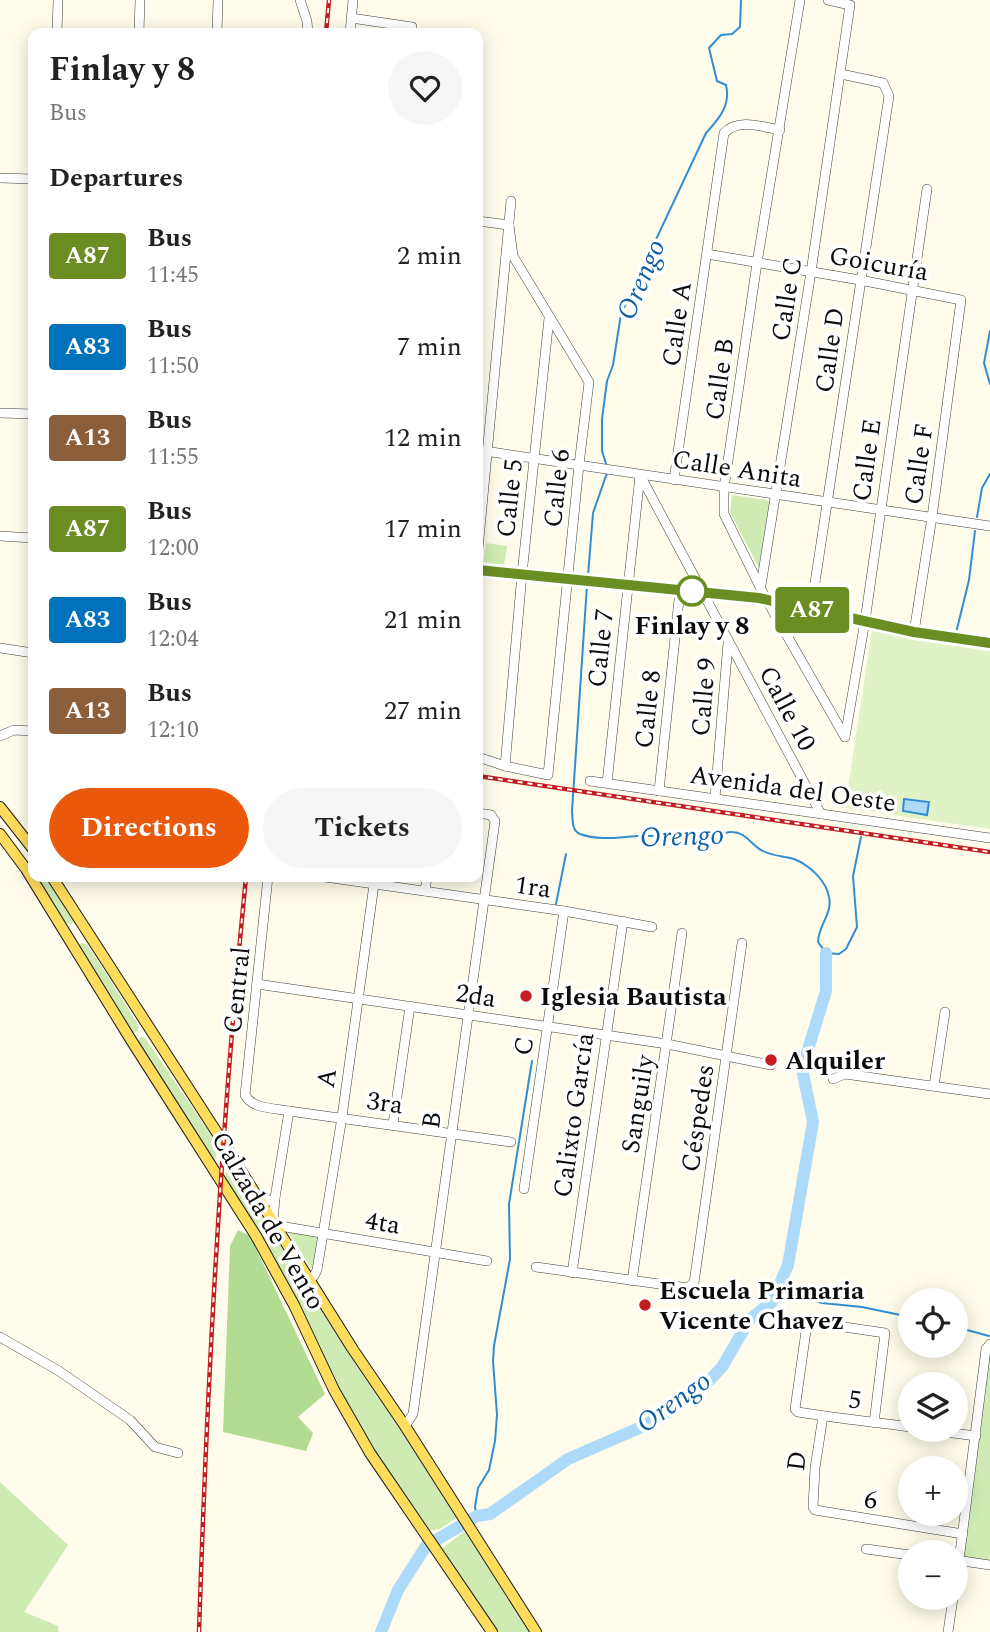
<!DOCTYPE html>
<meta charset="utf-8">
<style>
:root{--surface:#fff;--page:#f6f6f6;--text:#222;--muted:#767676;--accent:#ea580c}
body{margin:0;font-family:Spectral,serif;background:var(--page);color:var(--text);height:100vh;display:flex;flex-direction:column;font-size:26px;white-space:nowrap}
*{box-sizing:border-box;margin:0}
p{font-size:23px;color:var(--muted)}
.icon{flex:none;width:38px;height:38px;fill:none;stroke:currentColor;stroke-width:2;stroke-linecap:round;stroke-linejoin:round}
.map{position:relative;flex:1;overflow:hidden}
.panel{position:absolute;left:28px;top:28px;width:455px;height:854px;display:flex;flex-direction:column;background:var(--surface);border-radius:14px;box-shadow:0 4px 18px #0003}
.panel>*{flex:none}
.badge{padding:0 14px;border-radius:5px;font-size:24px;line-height:46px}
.buttons{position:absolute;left:898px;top:1288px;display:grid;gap:14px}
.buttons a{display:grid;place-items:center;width:70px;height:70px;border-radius:50%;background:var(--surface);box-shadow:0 4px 18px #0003;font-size:35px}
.map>.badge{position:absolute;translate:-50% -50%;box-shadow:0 0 0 4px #fff}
h2{padding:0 21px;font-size:26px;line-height:63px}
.round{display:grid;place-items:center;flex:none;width:74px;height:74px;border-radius:37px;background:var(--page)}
.summary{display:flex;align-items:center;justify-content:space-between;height:119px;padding:0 21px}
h1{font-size:33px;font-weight:700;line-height:52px}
.button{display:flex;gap:14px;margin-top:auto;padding:14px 21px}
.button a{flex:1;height:80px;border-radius:42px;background:var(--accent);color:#fff;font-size:28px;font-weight:700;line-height:80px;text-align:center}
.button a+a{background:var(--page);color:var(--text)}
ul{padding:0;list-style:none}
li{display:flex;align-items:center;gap:21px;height:91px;padding:0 21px}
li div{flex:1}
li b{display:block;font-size:26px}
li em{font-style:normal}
li .badge{min-width:77px;font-weight:700;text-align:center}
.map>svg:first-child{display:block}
.green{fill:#cfebb3}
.forest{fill:#b1dc92}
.pitch{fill:#e1f2c6}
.water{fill:#addaf9;stroke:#318ed3;stroke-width:2}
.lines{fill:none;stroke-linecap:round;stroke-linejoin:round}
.stream{stroke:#318ed3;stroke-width:2}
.river{stroke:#addaf9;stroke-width:12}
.minor-casing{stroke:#3f3f3f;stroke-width:10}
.major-casing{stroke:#1d1d1d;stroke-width:12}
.minor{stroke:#fff;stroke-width:9}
.major{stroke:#ffdc5c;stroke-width:10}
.rail-casing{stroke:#c21e22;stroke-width:4.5}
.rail{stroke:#fff;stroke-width:2;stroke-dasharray:5;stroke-linecap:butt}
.line-casing{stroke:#fff;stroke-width:16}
.line{stroke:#6b8e23;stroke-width:10}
.stop-dot{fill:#fff;stroke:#6b8e23;stroke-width:3.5}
.poi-dot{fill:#c21e22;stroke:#fff;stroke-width:2.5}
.labels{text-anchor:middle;stroke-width:7;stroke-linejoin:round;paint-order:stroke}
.street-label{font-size:26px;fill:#0c0c0c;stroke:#fff}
.stop-label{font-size:26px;font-weight:bold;fill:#0c0c0c;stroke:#fff}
.poi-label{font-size:26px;font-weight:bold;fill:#0c0c0c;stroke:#fff;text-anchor:start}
.water-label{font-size:28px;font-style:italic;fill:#105fa3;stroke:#fff}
</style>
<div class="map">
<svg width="990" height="1632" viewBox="0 0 990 1632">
<rect width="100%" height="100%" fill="#fffceb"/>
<g class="green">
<path d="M732 495 772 501 760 570 730 512Z"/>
<path d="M486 543 507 546 504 566 483 565Z"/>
<path d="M37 877H48L75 919 72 924 66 923Z"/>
<path d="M81 943 87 944 136 1021 139 1028 137 1032 133 1033 130 1030 79 945Z"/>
<path d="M140 1037 145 1038 218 1145 215 1161 138 1042Z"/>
<path d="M227 1150 461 1515 440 1529 422 1532 370 1453 225 1185Z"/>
<path d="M288 1231 320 1238 314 1268H311Z"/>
<path d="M990 1344V1565L959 1561Z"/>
<path d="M0 1482 68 1545 24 1612 58 1626 59 1632H0Z"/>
<path d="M469 1528 536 1632H492L436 1553Z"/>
</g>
<path class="forest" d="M238 1230 250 1236 325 1394 298 1417 313 1433 306 1451 223 1432 230 1246Z"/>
<path class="pitch" d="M872 630 990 649V829L845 808Z"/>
<path class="water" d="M904 799 929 802 927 815 903 811Z"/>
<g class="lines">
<g class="stream">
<path d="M990 331 984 363 990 384"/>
<path d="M607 467 602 451V419L607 381 613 365 621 314 706 133C719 119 731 105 726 85L717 81 709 48 721 35 732 34 740 27 741 0"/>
<path d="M977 517 982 488 990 474"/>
<path d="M588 576 593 513 607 473"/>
<path d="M587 585 572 811C573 819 571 830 580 834 605 843 629 834 654 836 673 837 694 845 713 839 720 837 724 831 732 832 746 832 752 846 763 851 772 856 784 856 794 859 809 865 826 880 829 897 833 913 818 926 818 942L826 953 839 954 846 949 857 927 853 876 861 837"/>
<path d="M956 633 969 580 975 531"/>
<path d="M556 904 566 854"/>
<path d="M772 1302 807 1299 822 1303 862 1307 910 1317"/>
<path d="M956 1327 989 1336"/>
<path d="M477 1516 475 1507 478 1488 489 1470 495 1441 497 1415 493 1361 494 1346 510 1259 509 1204 532 1061"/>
</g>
<path class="river" d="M381 1632 398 1590 426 1546 477 1516 490 1514 568 1459 639 1428 670 1411 709 1381 722 1367 750 1319 772 1302 788 1265 813 1122 802 1069 826 991V953"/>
<g class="minor-casing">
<g id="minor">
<path d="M300 0 307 21 308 33"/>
<path d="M800 0 757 263 724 488V514L766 599 845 737"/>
<path d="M351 18 412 27V33"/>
<path d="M57 33 58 0"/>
<path d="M139 33 140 0"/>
<path d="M217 33 218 0"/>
<path d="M350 33 353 0"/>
<path d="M0 178 33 179"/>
<path d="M478 221 509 225"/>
<path d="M707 254 860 280 961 300 932 517 914 632"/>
<path d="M0 413 33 414"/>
<path d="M478 450 990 526"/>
<path d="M640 475 821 814"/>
<path d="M674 480 724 133C739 118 762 127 780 130"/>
<path d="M0 536 33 538"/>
<path d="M478 549 511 201"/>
<path d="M478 570 759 598 914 632 990 643"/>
<path d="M759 598 811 272 850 5 828 0"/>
<path d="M811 609 889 96 883 83 841 74"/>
<path d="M0 648 33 653"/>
<path d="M0 736 14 730 33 731"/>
<path d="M845 737 865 621 927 189"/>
<path d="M478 757 505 766 548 775 579 465 589 382 513 256 509 225"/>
<path d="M505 766 522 574 549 318"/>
<path d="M590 781 990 838"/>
<path d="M607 783 640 475"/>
<path d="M659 791 680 590"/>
<path d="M715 798 728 643"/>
<path d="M268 877 245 1095C252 1109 274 1108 289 1111L511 1142"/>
<path d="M325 877 564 911 652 927"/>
<path d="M425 891 427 877"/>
<path d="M257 984 667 1044 771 1065"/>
<path d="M833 1079 845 1074 990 1094"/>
<path d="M934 1086 945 1012"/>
<path d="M393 1124 410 1006"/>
<path d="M524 1189 564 911"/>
<path d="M275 1198 273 1223 280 1226 487 1261"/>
<path d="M258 1199 270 1201 275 1198 289 1111"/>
<path d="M536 1267 681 1287 687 1288 694 1283 742 943"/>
<path d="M572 1273 623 921"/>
<path d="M309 1280 314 1276 317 1270 323 1234 342 1117 375 877"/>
<path d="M632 1281 682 933"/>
<path d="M0 1337 59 1371 130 1420 155 1447 178 1453"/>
<path d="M823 1416 815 1468 813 1507 815 1510 963 1534"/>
<path d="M874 1423 885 1333 810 1322 807 1324 795 1409 798 1412C835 1418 873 1422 910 1427"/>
<path d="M405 1426 413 1414 495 821 491 815 478 813"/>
<path d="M930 1430 976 1436"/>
<path d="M866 1549 910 1555"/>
<path d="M956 1560 990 1565"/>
<path d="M956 1584 986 1349 990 1344"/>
<path d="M948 1632 953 1598"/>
</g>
</g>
<g class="major-casing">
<g id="major">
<path d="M0 807 33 849"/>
<path d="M0 834 26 869 131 1040 256 1236 294 1305 334 1390 370 1453 492 1632"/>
<path d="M52 877 223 1142 352 1348 405 1426 536 1632"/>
</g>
</g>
<use href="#minor" class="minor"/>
<use href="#major" class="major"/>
<g class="rail-casing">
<g id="rail">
<path d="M326 33 329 0"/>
<path d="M478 776 990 852"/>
<path d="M199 1632C207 1380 221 1128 246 877"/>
</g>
</g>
<use href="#rail" class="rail"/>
</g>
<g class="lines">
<g class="line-casing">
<path id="line" d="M478 570 759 598 914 632 990 643"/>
</g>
<use href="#line" class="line"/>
</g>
<circle class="stop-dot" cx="692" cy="591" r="14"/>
<g class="poi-dot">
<circle cx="526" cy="996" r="7"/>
<circle cx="771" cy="1060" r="7"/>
<circle cx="645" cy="1305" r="7"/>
</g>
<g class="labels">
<g class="street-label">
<text transform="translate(879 263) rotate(10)" y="9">Goicuría</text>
<text transform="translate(786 299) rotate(-81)" y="9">Calle C</text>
<text transform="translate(676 324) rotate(-82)" y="9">Calle A</text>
<text transform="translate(829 350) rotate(-82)" y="9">Calle D</text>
<text transform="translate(719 379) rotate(-82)" y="9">Calle B</text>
<text transform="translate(866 460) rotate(-82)" y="9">Calle E</text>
<text transform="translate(918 464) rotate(-82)" y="9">Calle F</text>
<text transform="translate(737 468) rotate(9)" y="9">Calle Anita</text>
<text transform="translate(556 488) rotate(-84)" y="9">Calle 6</text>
<text transform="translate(509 498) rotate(-84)" y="9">Calle 5</text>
<text transform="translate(600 648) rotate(-84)" y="9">Calle 7</text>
<text transform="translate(703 697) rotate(-85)" y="9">Calle 9</text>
<text transform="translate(788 708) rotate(62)" y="9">Calle 10</text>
<text transform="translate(647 709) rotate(-84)" y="9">Calle 8</text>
<text transform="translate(793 788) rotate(8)" y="9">Avenida del Oeste</text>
<text transform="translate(533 886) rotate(8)" y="9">1ra</text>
<text transform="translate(236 990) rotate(-84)" y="9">Central</text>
<text transform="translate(476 995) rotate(9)" y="9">2da</text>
<text transform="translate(523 1046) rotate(-80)" y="9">C</text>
<text transform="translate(326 1078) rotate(-82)" y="9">A</text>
<text transform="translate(385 1102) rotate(8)" y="9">3ra</text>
<text transform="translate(637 1104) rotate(-81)" y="9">Sanguily</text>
<text transform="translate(573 1115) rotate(-82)" y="9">Calixto García</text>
<text transform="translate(697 1118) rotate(-82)" y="9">Céspedes</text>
<text transform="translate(431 1120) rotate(-82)" y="9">B</text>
<text transform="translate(269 1220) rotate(60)" y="9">Calzada de Vento</text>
<text transform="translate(383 1222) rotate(9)" y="9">4ta</text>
<text transform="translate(855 1399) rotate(7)" y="9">5</text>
<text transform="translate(796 1461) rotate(-83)" y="9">D</text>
<text transform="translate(871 1499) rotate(8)" y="9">6</text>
</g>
<g class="stop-label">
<text x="692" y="634">Finlay y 8</text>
</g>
<g class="poi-label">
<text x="540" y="1005">Iglesia Bautista</text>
<text x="785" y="1069">Alquiler</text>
<text x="659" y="1299">Escuela Primaria<tspan x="659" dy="30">Vicente Chavez</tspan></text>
</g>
<g class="water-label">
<text transform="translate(640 279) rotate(-67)" y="10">Orengo</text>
<text transform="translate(682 835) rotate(-2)" y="10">Orengo</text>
<text transform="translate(673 1401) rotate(-36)" y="10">Orengo</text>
</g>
</g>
</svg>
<div class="buttons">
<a><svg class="icon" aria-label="locate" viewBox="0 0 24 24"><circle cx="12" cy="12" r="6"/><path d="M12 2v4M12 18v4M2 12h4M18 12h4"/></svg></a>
<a><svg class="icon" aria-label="layers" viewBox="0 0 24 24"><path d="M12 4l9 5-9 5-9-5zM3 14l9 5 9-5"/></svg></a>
<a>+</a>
<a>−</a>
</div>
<b class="badge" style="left:812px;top:610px;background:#6b8e23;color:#fff">A87</b>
<section class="panel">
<div class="summary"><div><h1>Finlay y 8</h1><p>Bus</p></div><a class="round"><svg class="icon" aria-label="heart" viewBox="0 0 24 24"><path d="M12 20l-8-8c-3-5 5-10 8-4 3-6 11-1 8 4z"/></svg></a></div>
<h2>Departures</h2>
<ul>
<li><span class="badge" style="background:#6b8e23;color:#fff">A87</span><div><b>Bus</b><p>11:45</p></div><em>2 min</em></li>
<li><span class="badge" style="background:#0072bc;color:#fff">A83</span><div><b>Bus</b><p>11:50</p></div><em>7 min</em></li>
<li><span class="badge" style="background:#8b5e3c;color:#fff">A13</span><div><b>Bus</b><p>11:55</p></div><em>12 min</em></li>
<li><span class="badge" style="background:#6b8e23;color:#fff">A87</span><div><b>Bus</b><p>12:00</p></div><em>17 min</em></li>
<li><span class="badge" style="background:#0072bc;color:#fff">A83</span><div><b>Bus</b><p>12:04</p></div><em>21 min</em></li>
<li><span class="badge" style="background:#8b5e3c;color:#fff">A13</span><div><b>Bus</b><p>12:10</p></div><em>27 min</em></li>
</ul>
<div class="button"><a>Directions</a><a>Tickets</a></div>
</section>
</div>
